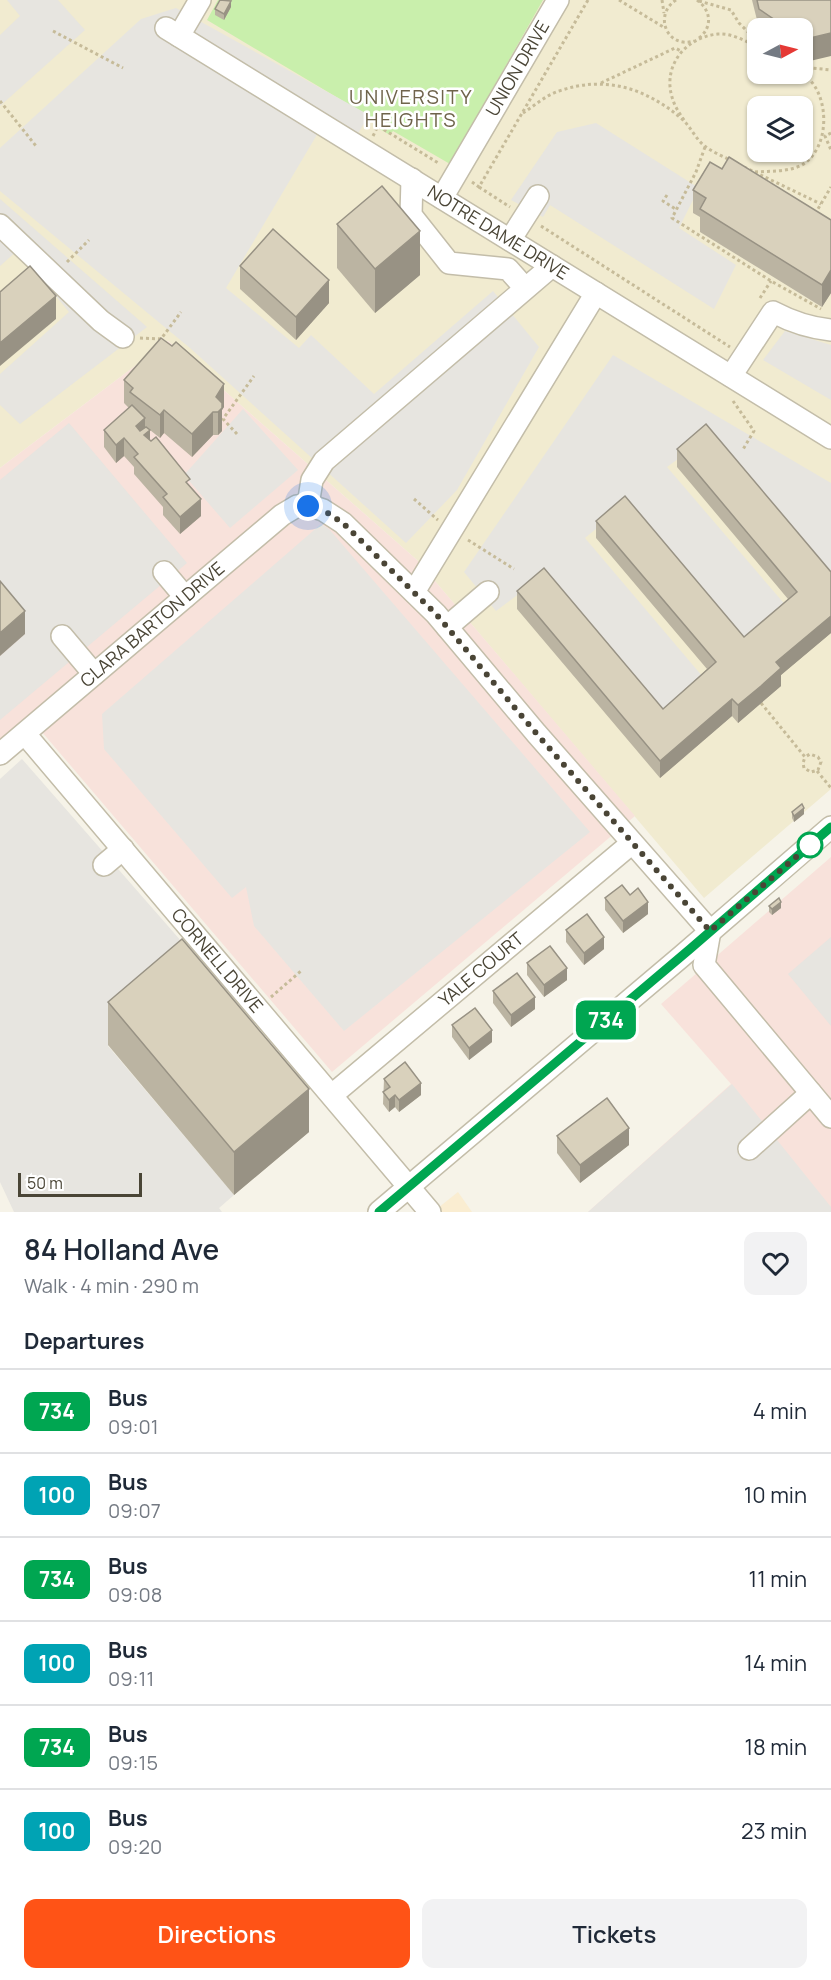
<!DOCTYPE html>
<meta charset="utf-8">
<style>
:root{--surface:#fff;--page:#f2f2f3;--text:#1f2937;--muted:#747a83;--line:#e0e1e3;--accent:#ff5316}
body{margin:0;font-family:Manrope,sans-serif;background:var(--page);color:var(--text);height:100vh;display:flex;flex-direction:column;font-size:22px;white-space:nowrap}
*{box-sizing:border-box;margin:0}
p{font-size:20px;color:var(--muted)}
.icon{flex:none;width:33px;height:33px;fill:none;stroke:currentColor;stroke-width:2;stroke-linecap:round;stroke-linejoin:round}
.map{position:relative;height:1212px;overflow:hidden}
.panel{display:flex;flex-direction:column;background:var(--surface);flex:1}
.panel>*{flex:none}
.badge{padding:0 12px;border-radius:9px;font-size:21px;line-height:39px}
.needle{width:39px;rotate:83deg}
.controls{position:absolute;left:747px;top:18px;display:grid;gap:12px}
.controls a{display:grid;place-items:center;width:66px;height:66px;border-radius:12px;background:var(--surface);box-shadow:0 2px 4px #0004;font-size:30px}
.scale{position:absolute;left:18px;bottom:15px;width:124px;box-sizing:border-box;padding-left:6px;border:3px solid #4a4536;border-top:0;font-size:16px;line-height:21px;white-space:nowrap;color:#4a4536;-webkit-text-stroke:4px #fff;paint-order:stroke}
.you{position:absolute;width:30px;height:30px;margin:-15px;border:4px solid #fff;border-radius:50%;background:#1a73e8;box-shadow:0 0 0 9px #1a73e833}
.map>.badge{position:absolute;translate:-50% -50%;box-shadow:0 0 0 3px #fff}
h2{padding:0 24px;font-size:22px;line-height:54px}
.round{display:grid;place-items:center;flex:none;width:63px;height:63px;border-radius:12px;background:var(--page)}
.summary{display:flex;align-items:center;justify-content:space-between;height:102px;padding:0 24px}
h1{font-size:28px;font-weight:600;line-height:45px}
.action{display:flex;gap:12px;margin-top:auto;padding:12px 24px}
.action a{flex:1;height:69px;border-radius:12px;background:var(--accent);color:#fff;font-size:24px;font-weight:600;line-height:69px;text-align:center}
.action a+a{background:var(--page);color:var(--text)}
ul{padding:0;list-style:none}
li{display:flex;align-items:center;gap:18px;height:84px;padding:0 24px;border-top:2px solid var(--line)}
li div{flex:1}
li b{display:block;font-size:22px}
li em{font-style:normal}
li .badge{min-width:66px;font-weight:700;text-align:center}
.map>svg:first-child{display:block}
.commercial{fill:#faedd1}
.education{fill:#f1ebd0;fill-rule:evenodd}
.medical{fill:#f8e2db}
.green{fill:#c9efac}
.parking{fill:#e7e5e0}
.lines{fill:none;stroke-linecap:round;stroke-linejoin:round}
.minor-casing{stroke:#c3bda9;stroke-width:24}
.path{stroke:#c6bb99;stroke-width:3;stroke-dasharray:3 3;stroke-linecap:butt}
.minor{stroke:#fff;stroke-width:21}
.wall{fill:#bbb4a2}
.shaded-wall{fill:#989284}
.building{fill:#d9d1bc;stroke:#989284;stroke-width:1.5}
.line-casing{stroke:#fff;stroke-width:14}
.line{stroke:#00a651;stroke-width:9}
.walk{stroke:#4a4536;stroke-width:6;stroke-dasharray:0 10.8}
.stop-dot{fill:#fff;stroke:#00a651;stroke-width:3}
.labels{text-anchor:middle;stroke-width:5;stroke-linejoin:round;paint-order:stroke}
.street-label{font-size:18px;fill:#4a4536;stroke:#fff}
.neighbourhood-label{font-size:20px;letter-spacing:1.5px;fill:#6f644b;stroke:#fff}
</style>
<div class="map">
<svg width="831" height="1212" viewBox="0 0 831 1212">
<rect width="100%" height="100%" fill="#f6f3e8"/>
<path class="commercial" d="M458 1192 472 1212H433Z"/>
<path class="education" d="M0 0H831V789L704 898 417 560 168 341 0 468ZM758 28H802V74H758ZM758 106H802V152H758Z"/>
<g class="medical">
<path d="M168 341 417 560 635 816 332 1072 30 718 0 741V468Z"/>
<path d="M831 857V1212H588L731 1084 661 1004Z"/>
</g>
<path class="green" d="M218 0H543L450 164 393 131 390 135 373 125 375 120 207 20Z"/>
<g class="parking">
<path d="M7 0H58L85 30 0 106V35L20 16Z"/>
<path d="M176 8 369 115 348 150 318 133 226 288 299 348 311 335 374 394 493 291 539 347 457 490 406 543 190 348 0 191V148L141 19Z"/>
<path d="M596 123 699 188 679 228 736 265 714 309 550 205 543 217 511 200 557 132Z"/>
<path d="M0 199 147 327 20 424 0 405V374L69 312 18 250 0 266Z"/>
<path d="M785 331 831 345V400L763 360Z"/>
<path d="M613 355 831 483V579L709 436 667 467 788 608 742 645 626 504 585 538 703 677 663 714 544 575 496 611 464 572Z"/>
<path d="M243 409 298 470 230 528 184 475Z"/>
<path d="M69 423 187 563 0 720V656L25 634 0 604V480Z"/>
<path d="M321 524 329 529 590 832 344 1031 254 926 246 887 232 898 104 749 102 714Z"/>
<path d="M22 759 202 965 108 1046 234 1195 219 1208 222 1212H14L0 1182V779Z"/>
<path d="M831 937V1026L788 974Z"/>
<path d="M732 1084 831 1207V1212H588Z"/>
</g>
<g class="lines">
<g class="minor-casing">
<g id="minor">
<path id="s1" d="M166 28 831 438"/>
<path d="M179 36 200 0"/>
<path d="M412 179 411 215 449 263 508 269 524 287"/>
<path id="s2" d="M442 198 558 0"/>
<path d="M0 225 101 321 123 337"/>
<path d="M510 240 538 196"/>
<path d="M731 376 773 312C792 322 810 328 831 330"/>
<path d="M308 505 312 480 324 461 552 266"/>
<path d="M164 572 185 597"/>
<path d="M414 592 596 293"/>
<path d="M447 627 488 592"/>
<path d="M62 636 94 674"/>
<path id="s3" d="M25 734 430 1212"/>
<path id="s4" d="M0 754 282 515 297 506 308 505 323 510 343 523 436 614 536 733 710 931 704 965 831 1117"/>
<path d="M104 865 123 849"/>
<path id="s5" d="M332 1095 632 843"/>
<path d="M749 1149 811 1093"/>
<path d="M379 1212 682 956 831 827"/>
</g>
</g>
<g class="path">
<path d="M619 0 665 28"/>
<path d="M662 0 664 13"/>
<path d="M676 0C653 15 667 49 694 41"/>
<path d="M697 0C711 10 713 27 699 38"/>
<path d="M699 1 731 10 739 23 758 42"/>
<path d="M53 31 123 68"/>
<path d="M802 65 812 68 831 70"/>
<path d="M601 83 675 48 681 51"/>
<path d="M0 101 36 146"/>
<path d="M523 113C534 106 546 95 559 91 605 75 646 88 682 119 691 127 696 140 706 147 713 152 722 156 730 160"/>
<path d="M684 120C680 114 675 107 673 100 661 67 685 37 718 34 732 33 745 41 758 47"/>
<path d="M831 133 825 136 831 150"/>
<path d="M373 136 378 126 440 164"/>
<path d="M705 147 696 172 672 218 771 281 821 309"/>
<path d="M744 167 821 204"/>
<path d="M755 172C771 171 788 172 802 165 831 148 831 92 802 73"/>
<path d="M472 182 479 187 588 0"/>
<path d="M479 187 510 207"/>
<path d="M667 195 663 201 677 210"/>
<path d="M815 214 831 187"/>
<path d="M541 226 730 347"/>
<path d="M67 262 89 240"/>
<path d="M760 298 771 281"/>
<path d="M140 338 161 339 181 312"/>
<path d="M733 401 754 431 742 451"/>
<path d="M237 434 223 419 254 376"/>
<path d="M414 499 438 520"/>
<path d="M468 540 514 569"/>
<path d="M761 703 805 757 803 763 804 768 811 772 818 770 821 762 818 757 810 754 805 757"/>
<path d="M817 771 831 788"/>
<path d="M271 997 301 971"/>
</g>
<use href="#minor" class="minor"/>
</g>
<g class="wall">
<path d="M752 0H831L810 61 802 58V28H759Z"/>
<path d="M231 7 224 20 215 15V9Z"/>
<path d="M693 190 831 220V293L822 307 700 232V217L693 213Z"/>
<path d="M337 224 420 275 375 313 337 268Z"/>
<path d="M240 266 329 303 296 340 240 289Z"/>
<path d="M124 380 224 407 222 410V431L218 435H213L192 457 164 433 160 438 150 430V441L190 487 201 516 180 534 163 515V507L134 474V467L124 456 116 463 104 447V430L129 408 124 403Z"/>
<path d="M677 449 831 572V633L781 675V686L761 703 738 723 732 716 660 778 517 609V591L663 709 707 669 596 538V521L744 637 788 599 677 467Z"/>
<path d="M792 812 804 814 794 822 792 818Z"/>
<path d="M605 898 648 914 623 933 605 910Z"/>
<path d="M769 906 781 908 772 915 769 912Z"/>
<path d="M566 930 604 949 584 965 566 942Z"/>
<path d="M527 963 567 980 544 997 527 975Z"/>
<path d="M493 991 535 1009 511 1027 493 1003Z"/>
<path d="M108 1002 309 1132 234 1195 108 1045Z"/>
<path d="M452 1025 492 1042 469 1060 452 1037Z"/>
<path d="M384 1079 421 1095 399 1112 395 1107 389 1112 383 1104Z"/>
<path d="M557 1136 629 1145 580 1183 557 1153Z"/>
</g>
<g class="shaded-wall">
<path d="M231 1V7L224 20V14Z"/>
<path d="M831 33V56L810 61V38Z"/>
<path d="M420 231V275L375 313V269Z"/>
<path d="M831 270V293L822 307V285Z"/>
<path d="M329 280V303L296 340V317Z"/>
<path d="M56 296V319L0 366V343Z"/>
<path d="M224 384V407L222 410V431L218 435V412L216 397Z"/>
<path d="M164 410V433L160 438V415Z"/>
<path d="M213 412V435L192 457V434Z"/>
<path d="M145 418V434L150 430V448L136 426Z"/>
<path d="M124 438V456L116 463V445Z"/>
<path d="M201 499V516L180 534V517Z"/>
<path d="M25 611V634L0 656V633Z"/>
<path d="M831 616V633L781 675V686L738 723V705L776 662Z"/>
<path d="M732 699V716L660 778V761Z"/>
<path d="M804 808V814L794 822V816Z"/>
<path d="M648 902V914L623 933V921Z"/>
<path d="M781 902V908L772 915V909Z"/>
<path d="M604 937V949L584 965V953Z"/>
<path d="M567 968V980L544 997V985Z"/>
<path d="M535 997V1009L511 1027V1015Z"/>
<path d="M492 1030V1042L469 1060V1048Z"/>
<path d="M421 1083V1095L399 1112V1100Z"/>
<path d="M309 1089V1132L234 1195V1152Z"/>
<path d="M395 1095V1107L389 1112V1100Z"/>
<path d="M629 1128V1145L580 1183V1165Z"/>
</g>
<g class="building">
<path d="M220 0 231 1 224 14 215 9Z"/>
<path d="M757 0H831V33L810 38 802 35V28H787L759 9Z"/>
<path d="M729 157 831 220V270L822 285 700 209 706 198 693 190 710 162 722 169Z"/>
<path d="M382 186 420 231 375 269 337 224Z"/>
<path d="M273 229 329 280 296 317 240 266Z"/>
<path d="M30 266 56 296 0 343V292Z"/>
<path d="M161 338 172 346 176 342 224 384 216 397 222 403V408L218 412H213L192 434 164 410 160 415 130 392 133 388 124 380Z"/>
<path d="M132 405 145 418 136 426 140 431 146 427 150 430 144 435 151 441 156 437 190 479 186 482 201 499 180 517 163 497 167 494 134 457 138 454 124 438 116 445 104 430Z"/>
<path d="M706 424 831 572V616L776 662 781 668 761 686 738 705 732 699 660 761 517 591 544 568 663 709 716 662 596 521 625 496 744 637 797 592 677 449Z"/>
<path d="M0 581 25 611 0 633Z"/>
<path d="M802 804 804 808 794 816 792 812Z"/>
<path d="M622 885 630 895 638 888 648 902 623 921 605 898Z"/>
<path d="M779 898 781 902 772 909 769 906Z"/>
<path d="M587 914 604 937 584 953 566 930Z"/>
<path d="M182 939 309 1089 234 1152 108 1002Z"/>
<path d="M550 946 567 968 544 985 527 963Z"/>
<path d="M517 973 535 997 511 1015 493 991Z"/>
<path d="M475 1008 492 1030 469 1048 452 1025Z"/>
<path d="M405 1062 421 1083 399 1100 395 1095 389 1100 383 1092 390 1087 384 1079Z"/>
<path d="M607 1098 629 1128 580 1165 557 1136Z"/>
</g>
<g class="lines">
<g class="line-casing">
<path id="line" d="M379 1212 690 949 831 827"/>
</g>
<use href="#line" class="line"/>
<path class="walk" d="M308 506 323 510 343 523 436 614 536 733 710 931 810 845"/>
</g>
<circle class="stop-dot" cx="810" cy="845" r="12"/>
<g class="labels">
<g class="street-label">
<text dy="6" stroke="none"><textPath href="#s2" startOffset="150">UNION DRIVE</textPath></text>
<text dy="6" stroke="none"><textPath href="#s1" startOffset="390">NOTRE DAME DRIVE</textPath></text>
<text dy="6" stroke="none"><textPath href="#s4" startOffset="200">CLARA BARTON DRIVE</textPath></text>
<text dy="6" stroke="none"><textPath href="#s3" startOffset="297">CORNELL DRIVE</textPath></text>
<text dy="6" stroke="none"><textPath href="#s5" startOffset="195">YALE COURT</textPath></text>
</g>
<g class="neighbourhood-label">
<text x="411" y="104">UNIVERSITY<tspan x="411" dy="23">HEIGHTS</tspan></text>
</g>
</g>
</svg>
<div class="controls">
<a><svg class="needle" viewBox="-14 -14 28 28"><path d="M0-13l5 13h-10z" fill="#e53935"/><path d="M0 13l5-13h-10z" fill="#747a83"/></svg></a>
<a><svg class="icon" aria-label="layers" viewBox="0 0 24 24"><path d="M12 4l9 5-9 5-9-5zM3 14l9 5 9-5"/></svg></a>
</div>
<div class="scale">50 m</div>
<div class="you" style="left:308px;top:506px"></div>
<b class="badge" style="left:606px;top:1020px;background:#00a651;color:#fff">734</b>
</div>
<section class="panel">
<div class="summary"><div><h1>84 Holland Ave</h1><p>Walk · 4 min · 290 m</p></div><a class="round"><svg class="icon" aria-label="heart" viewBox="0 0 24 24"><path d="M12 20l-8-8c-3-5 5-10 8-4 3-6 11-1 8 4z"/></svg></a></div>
<h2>Departures</h2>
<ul>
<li><span class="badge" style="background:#00a651;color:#fff">734</span><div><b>Bus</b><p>09:01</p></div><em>4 min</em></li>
<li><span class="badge" style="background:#00a3b4;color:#fff">100</span><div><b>Bus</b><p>09:07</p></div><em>10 min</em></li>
<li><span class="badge" style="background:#00a651;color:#fff">734</span><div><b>Bus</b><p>09:08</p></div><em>11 min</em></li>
<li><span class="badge" style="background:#00a3b4;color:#fff">100</span><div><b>Bus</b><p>09:11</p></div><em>14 min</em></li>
<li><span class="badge" style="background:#00a651;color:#fff">734</span><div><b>Bus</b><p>09:15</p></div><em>18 min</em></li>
<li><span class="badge" style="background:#00a3b4;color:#fff">100</span><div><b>Bus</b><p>09:20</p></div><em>23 min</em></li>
</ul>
<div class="action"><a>Directions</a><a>Tickets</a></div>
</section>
